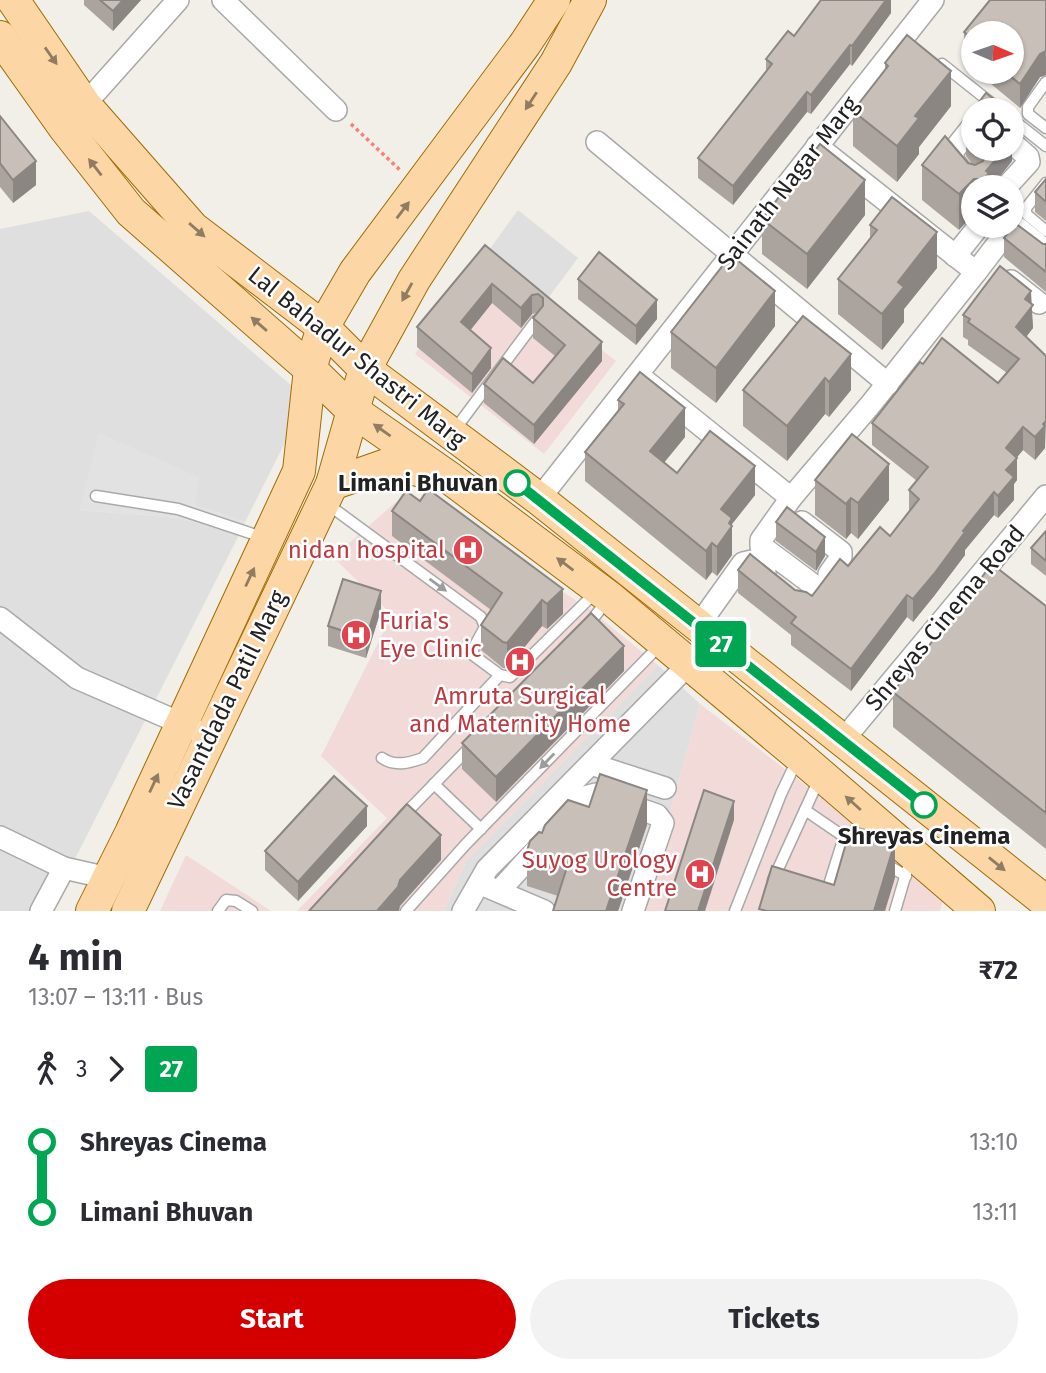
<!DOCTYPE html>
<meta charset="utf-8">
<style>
:root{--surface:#fff;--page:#f2f2f3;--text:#2b2b33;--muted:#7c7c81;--accent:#d40000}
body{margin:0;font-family:"Fira Sans",sans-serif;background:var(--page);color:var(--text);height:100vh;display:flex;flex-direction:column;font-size:26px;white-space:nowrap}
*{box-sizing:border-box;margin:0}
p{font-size:23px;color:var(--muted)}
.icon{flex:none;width:38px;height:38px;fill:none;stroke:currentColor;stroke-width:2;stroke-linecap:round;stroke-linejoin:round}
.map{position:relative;height:911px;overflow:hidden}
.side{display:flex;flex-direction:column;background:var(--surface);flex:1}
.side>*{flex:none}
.badge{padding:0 14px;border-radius:5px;font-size:24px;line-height:46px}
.needle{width:46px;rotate:92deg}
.controls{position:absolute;left:961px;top:21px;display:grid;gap:14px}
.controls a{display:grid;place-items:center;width:63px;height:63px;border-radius:50%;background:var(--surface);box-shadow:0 2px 5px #0004;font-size:35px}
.map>.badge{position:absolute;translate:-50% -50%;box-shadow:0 0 0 4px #fff}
.legs{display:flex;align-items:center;gap:10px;height:77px;padding:0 28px;font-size:23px}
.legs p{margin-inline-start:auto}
.head{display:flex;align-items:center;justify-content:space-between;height:119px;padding:0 28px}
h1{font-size:38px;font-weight:700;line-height:52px}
.action{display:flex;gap:14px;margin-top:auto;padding:14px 28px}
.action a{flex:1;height:80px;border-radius:42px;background:var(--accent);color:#fff;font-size:28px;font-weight:700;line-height:80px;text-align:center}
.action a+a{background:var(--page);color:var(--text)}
ul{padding:0 28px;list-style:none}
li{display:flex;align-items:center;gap:24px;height:70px;font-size:26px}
li i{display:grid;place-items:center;width:10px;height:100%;margin:0 9px;background:currentColor}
li i::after{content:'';width:18px;height:18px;margin:-9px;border:5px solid;border-radius:50%;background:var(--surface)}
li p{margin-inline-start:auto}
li:first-child i{background:linear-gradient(#0000 50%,currentColor 0)}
li:last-child i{background:linear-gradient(currentColor 50%,#0000 0)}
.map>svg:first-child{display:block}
.residential{fill:#e0dfdf}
.commercial{fill:#f2dad9}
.parking{fill:#e2e2e2}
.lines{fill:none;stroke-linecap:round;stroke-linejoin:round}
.lane-casing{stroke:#a9a9a9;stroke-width:13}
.street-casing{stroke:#a9a9a9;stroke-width:24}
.primary-casing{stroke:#a06b00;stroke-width:34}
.path{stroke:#fa8072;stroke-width:3.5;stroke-dasharray:3.5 3.5;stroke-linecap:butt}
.lane{stroke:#fff;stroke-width:10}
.street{stroke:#fff;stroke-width:21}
.primary{stroke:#fcd6a4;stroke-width:32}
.wall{fill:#aba49e}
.shaded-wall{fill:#8b8681}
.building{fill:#c7bfb8;stroke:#8b8681;stroke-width:2}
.oneway{fill:#8f7c63}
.oneway2{fill:#9c9c9c}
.line-1-casing{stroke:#fff;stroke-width:16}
.line-1{stroke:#00a651;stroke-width:10}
.stop-1-dot{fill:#fff;stroke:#00a651;stroke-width:3.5}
.labels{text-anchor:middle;stroke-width:5;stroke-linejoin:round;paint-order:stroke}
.street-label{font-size:24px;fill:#222;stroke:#fff}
.stop-label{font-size:24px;font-weight:bold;fill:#222;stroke:#fff;text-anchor:end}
.health-label{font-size:24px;fill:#be3a42;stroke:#fff;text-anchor:end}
</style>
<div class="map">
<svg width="1046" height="911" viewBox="0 0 1046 911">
<rect width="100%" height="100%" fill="#f2efe9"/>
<g class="residential">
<path d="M518 210 578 258 543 305 484 257Z"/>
<path d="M89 211 307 399 245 522 195 505 79 510 180 518 239 535 78 853 45 911H0V229Z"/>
<path d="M658 665 700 704 643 911H444L466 861Z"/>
</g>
<g class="commercial">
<path d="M484 257 616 361 544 454 415 354Z"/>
<path d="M396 502 428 506 588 608 658 665 466 861 444 911H297L387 818 321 756 392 615 333 557Z"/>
<path d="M700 704 798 779 943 899 940 911H643Z"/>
<path d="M186 855 271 911H160Z"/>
</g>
<path class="parking" d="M99 433 199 477 195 505 245 522 239 535 180 518 79 510Z"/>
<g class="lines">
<g class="lane-casing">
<g id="lane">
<path d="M942 64 1000 110"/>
<path d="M1046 82 1028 107V114L1046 128"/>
<path d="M1012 119 1046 146"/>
<path d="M1046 183 1026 208V214L1046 231"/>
<path d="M453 432 536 321"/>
<path d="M96 496 178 509 265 538"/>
<path d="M326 503 481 617 485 627 473 649V655L500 675 510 677 597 591"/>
<path d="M586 628 608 599"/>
<path d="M382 758C395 767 409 763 423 758L500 675"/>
<path d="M434 784 481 829"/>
<path d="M805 810 859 847"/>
<path d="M403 816 472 745"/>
<path d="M884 863 906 876"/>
<path d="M773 880 820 777"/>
<path d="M823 893 828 888 844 837"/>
<path d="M218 911 226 900 236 901 252 911"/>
<path d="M406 911 466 844 661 644"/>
<path d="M735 911 781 794 798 758"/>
<path d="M895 911 907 870"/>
</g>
</g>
<g class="street-casing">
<g id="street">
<path d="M223 0 336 110"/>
<path d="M77 113 178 0"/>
<path d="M973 126 953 151V160L974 187"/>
<path d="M597 142 888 384"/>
<path d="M1007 186 1029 162 1028 157 1012 143"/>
<path d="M955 256 979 226"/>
<path d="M976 272 1009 229 1018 228 1046 251"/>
<path d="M1011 281 1039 303"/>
<path d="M638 375 791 498 871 404 976 272 817 146"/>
<path d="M791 498 761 540V546L812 584"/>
<path d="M539 499 933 0"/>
<path d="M802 522 841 552V557L829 574"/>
<path d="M0 618 77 678 194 729"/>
<path d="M698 626 743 563 752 561 765 572"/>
<path d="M843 740 1046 496"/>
<path d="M591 764 665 788"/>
<path d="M0 837 64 868 108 878"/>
<path d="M488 887 544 911"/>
<path d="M499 891 585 797 596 794 657 815 663 823 633 911"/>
<path d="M41 911 64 868"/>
<path d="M463 911 487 869 690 663"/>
</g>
</g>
<g class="primary-casing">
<g id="primary">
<path d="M13 0 85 105 193 228 323 327 365 369 539 499 1046 902"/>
<path d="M0 37 64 127 131 212 310 369 352 410 451 479 609 597 799 756 979 911"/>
<path d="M332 484 392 463 433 474"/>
<path d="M92 911 131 833 299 471 310 369 323 327 355 272 525 44 554 0"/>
<path d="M128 911 332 484 365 369 414 280 556 63 590 0"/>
</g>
</g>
<path class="path" d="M351 124 401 171"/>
<use href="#lane" class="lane"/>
<use href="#street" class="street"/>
<use href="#primary" class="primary"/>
</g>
<g class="wall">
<path d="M84 0H141L113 31 84 5Z"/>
<path d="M891 0V13L852 66 850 64 811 114 807 112 733 205 698 178V158L766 72V59L794 36Z"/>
<path d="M990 0H1046V75L1040 77 1020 108 985 79V72H1012V33H973V62L964 56V32Z"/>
<path d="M885 63 951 106 919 147V154L897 182 853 146V111L885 70Z"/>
<path d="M973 111V149H1012V161L997 180V187H973L959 230 922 200V165L972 164 966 156V120Z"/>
<path d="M0 116 36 185 13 203 0 187Z"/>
<path d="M1046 179V221L1035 212V192Z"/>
<path d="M865 215 807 289 762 254V219Z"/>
<path d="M870 225 937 268 904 309V322L882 350 838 314V279L870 238Z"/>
<path d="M1004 238 1046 244V292L1004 257Z"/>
<path d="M485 245 602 342V361L534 444 484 403V384L533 383 555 356 533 338V318L537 313 532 314 521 328 492 303 470 330 491 368 472 393 417 347V327Z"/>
<path d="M578 279 657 319 636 345 578 299Z"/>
<path d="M1031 304 1033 328 1026 337 1045 448 1035 460 1023 450 1017 457V480L1014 484V500L998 518 994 515 965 550V555L934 596 913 622 907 617 851 691 791 645V635L738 593V570L812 596 848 566 890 536 909 512V490L917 481 872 445V423L923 364 998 383 1007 373 968 345V340L963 337V315Z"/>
<path d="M803 316 851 390 829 417 825 414 787 461 743 426V390Z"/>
<path d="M775 326 716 403 671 368V332Z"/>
<path d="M618 400 685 437 664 462 677 473 755 495 732 524V555L717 576 712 572 706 580 585 481V452L618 411Z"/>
<path d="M815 480 889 500 858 539 851 533 846 539 815 515Z"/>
<path d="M406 491 563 614 547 629 542 626 507 668H503L481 650V625L491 610 392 536V511Z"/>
<path d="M776 522 825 556 816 571 776 541Z"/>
<path d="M1046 531V576L1031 564V548Z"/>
<path d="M1046 606V849L893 727V692Z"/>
<path d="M381 610 366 658 328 646V626Z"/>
<path d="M624 671 496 802 462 769V743Z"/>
<path d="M647 825 618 911H553L558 896 527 886V851L542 833Z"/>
<path d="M367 826 298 901 265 870V851Z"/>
</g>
<g class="shaded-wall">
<path d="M123 0H141L113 31V11Z"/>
<path d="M886 0H891V13L852 66V46Z"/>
<path d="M850 45V64L811 114V95Z"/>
<path d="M1046 51V75L1040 77 1020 108V84L1040 54Z"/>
<path d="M951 71V106L919 147V154L897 182V146L915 116Z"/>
<path d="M807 92V112L733 205V186Z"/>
<path d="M1012 125V161L997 180V187H984V179L994 149H1012Z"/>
<path d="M36 161V185L13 203V180Z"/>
<path d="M974 179 973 215 959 230V194Z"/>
<path d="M865 180V215L807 289V254Z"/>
<path d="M937 232V268L904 309V322L882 350V314L898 282Z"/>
<path d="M492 284V303L461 342V322Z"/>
<path d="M775 291V326L716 403V368Z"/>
<path d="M1031 291 1033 328 1016 350V327L1025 299Z"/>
<path d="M532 295V314L521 328V308Z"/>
<path d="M657 300V319L636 345V326Z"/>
<path d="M602 342V361L534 444V425Z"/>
<path d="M491 348V368L472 393V374Z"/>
<path d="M851 354V390L829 417V382Z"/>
<path d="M825 378V414L787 461V426Z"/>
<path d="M685 408V437L650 480V451Z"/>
<path d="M1046 421 1045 448 1035 460V437Z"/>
<path d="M1023 427V450L1008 468 1017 458V480L1014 484V500L998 518V496L1006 448Z"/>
<path d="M889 464V500L858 539V503Z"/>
<path d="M755 466V495L732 524V555L717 576V547L721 509Z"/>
<path d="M994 492V515L965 550V555L934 596 913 622V599L963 531Z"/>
<path d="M851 498V533L846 539V504Z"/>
<path d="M825 537V556L816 571V552Z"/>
<path d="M712 543V572L706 580V551Z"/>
<path d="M563 589V614L547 629V604Z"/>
<path d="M381 591V610L366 658V638Z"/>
<path d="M907 595V617L851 691V669Z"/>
<path d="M542 600V626L507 668V643Z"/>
<path d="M624 646V671L496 802V777Z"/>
<path d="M647 790V825L618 911H606Z"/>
<path d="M734 801V820L705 911H698Z"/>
<path d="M367 806V826L298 901V882Z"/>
<path d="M441 835V860L400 906 399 911H377L400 880Z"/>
<path d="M895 842V878L885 911H874Z"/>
</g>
<g class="building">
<path d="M100 0H123L113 11Z"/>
<path d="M821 0H886L852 46 850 45 811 95 807 92 733 186 698 158 772 64 766 59 788 31 794 36Z"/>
<path d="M990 0H1046V51L1040 54 1020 84 1005 72H1012V33H973V39L964 32Z"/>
<path d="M907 35 951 71 915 116 919 118 897 146 853 111 888 66 885 63Z"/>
<path d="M986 93 1000 104V110H973Z"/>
<path d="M973 111V130L966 120Z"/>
<path d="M0 116 36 161 13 180 0 163Z"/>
<path d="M945 136 968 163 975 165 983 161 987 149H995L997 158 986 171 989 173 984 179H974L959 194 922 165Z"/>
<path d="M820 144 865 180 807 254 762 219Z"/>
<path d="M1046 179V202L1035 192Z"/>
<path d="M892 197 937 232 898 282 904 287 882 314 838 279 877 230 870 225Z"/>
<path d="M1015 223 1043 244H1046V272L1004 238Z"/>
<path d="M485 245 602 342 534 425 484 384 503 358 533 383 565 345 533 318 543 306V298L538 294 532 295 521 308 492 284 461 322 491 348 472 374 417 327Z"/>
<path d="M599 252 657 300 636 326 578 279Z"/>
<path d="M731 255 775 291 716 368 671 332Z"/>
<path d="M1000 266 1031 291 1025 299 1033 305 1016 327 1046 356V421L1043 424 1045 426 1035 437 1023 427 1006 448 1017 458 1006 470 1014 477 998 496 994 492 963 531 965 532 934 574 913 599 907 595 851 669 791 623 796 617 738 570 750 554 795 590 806 592 812 596 840 559 848 566 880 527 890 536 919 499 909 490 928 467 872 423 920 362 923 364 942 338 998 383 1019 359 968 322 970 319 963 315Z"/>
<path d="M803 316 851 354 829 382 825 378 787 426 743 390Z"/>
<path d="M640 372 685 408 650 451 677 473 710 431 755 466 721 509 732 518 729 523 732 526 717 547 712 543 706 551 585 452 624 404 618 400Z"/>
<path d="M852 434 889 464 858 503 851 498 846 504 815 480Z"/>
<path d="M428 489 563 589 547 604 542 600 507 643 503 642 481 625 502 593 392 511 406 491 420 501Z"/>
<path d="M787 507 825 537 816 552 776 522Z"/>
<path d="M1046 531V561L1031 548Z"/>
<path d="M992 564 1046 606V813L893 692Z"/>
<path d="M343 579 381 591 366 638 328 626Z"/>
<path d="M591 613 624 646 496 777 462 743Z"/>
<path d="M600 774 647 790 606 911H553L568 864 527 851 530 841 539 832 542 833 545 825 568 800 589 807Z"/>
<path d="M334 776 367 806 298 882 265 851Z"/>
<path d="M704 790 734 801 698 911H665Z"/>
<path d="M407 804 441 835 400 880 398 887 377 911H309Z"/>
<path d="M851 826 885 836 895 842 874 911H767L759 909 772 866 834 885Z"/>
</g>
<defs><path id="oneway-solid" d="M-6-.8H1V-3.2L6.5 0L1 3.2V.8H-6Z" transform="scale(1.75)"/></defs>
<g class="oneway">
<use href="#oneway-solid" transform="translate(51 56) rotate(55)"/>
<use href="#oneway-solid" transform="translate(531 101) rotate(123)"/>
<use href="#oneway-solid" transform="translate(95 167) rotate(-128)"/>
<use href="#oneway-solid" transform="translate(403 210) rotate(-53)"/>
<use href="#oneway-solid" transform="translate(197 230) rotate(41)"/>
<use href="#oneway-solid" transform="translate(407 292) rotate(119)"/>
<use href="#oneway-solid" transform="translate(259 324) rotate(-139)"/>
<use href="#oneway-solid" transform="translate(382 430) rotate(-145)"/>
<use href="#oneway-solid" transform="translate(565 564) rotate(-143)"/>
<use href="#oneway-solid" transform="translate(250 577) rotate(-65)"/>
<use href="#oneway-solid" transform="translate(154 783) rotate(-65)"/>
<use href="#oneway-solid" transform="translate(853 803) rotate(-138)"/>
<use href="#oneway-solid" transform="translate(997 864) rotate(39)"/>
</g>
<g class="oneway2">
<use href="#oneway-solid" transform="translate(438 585) rotate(36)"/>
<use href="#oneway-solid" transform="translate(547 761) rotate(134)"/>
</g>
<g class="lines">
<g class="line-1-casing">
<path id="line-1" d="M517 483 924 805"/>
</g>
<use href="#line-1" class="line-1"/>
</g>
<defs>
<g id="hospital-disc" transform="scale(1.575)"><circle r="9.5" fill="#e0444e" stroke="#fff"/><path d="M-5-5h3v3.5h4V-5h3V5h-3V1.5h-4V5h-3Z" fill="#fff"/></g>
</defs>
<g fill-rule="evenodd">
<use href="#hospital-disc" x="468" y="550"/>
<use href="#hospital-disc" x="356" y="635"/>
<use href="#hospital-disc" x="520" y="662"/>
<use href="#hospital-disc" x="700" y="874"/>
</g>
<g class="stop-1-dot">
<circle cx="517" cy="483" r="12"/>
<circle cx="924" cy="805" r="12"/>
</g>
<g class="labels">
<g class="street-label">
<text transform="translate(788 183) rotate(-52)" y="8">Sainath Nagar Marg</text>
<text transform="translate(357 357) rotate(39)" y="8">Lal Bahadur Shastri Marg</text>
<text transform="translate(945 618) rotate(-50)" y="8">Shreyas Cinema Road</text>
<text transform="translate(227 700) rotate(-64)" y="8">Vasantdada Patil Marg</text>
</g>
<g class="stop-label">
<text x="498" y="491">Limani Bhuvan</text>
<text x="924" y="844" text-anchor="middle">Shreyas Cinema</text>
</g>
<g class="health-label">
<text x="445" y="558">nidan hospital</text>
<text x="379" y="629" text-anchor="start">Furia's<tspan x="379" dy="28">Eye Clinic</tspan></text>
<text x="520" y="704" text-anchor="middle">Amruta Surgical<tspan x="520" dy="28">and Maternity Home</tspan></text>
<text x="677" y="868">Suyog Urology<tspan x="677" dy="28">Centre</tspan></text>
</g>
</g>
</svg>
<div class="controls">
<a><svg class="needle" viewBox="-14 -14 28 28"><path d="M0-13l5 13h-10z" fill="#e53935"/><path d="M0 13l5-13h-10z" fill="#7c7c81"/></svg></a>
<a><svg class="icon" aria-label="locate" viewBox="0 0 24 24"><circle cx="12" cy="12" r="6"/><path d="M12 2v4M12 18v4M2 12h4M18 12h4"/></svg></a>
<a><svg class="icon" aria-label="layers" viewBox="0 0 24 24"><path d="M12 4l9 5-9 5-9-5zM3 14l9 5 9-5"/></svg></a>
</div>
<b class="badge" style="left:721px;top:644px;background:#00a651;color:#fff">27</b>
</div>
<section class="side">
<div class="head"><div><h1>4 min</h1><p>13:07 – 13:11 · Bus</p></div><b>₹72</b></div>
<div class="legs"><svg class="icon" aria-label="walk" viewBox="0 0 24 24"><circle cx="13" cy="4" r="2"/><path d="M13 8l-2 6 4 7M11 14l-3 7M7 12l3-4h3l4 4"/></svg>3<svg class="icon" aria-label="forward" viewBox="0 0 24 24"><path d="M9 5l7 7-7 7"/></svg><b class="badge" style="background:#00a651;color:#fff">27</b></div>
<ul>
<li><i style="color:#00a651"></i><b>Shreyas Cinema</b><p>13:10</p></li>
<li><i style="color:#00a651"></i><b>Limani Bhuvan</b><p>13:11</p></li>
</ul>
<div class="action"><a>Start</a><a>Tickets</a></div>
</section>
